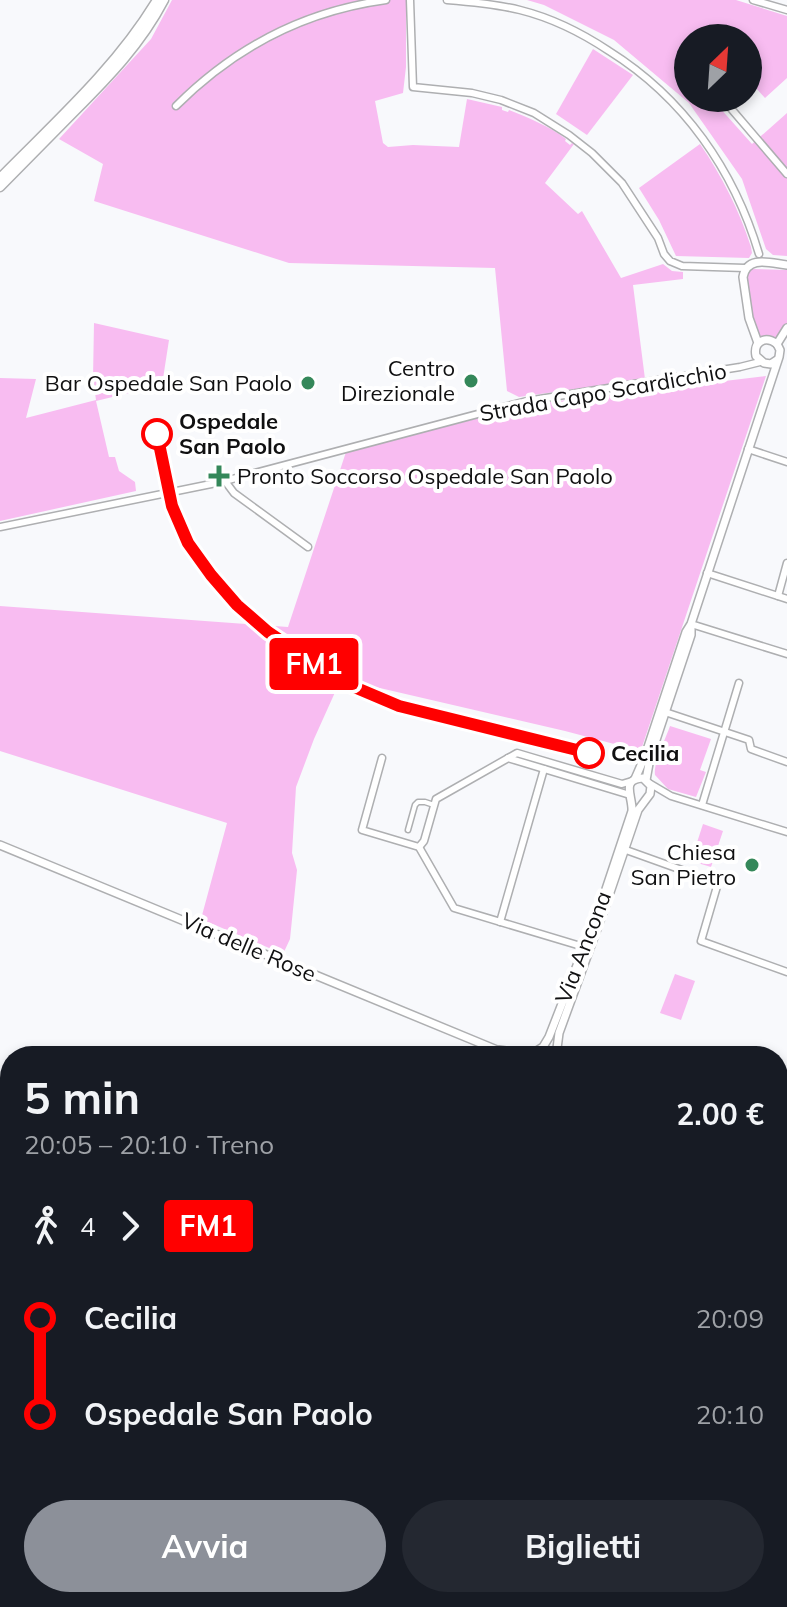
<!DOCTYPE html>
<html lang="it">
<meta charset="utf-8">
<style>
:root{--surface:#171b24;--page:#242831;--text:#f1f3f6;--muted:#9ea1a6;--accent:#8c9099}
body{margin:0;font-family:Mulish,sans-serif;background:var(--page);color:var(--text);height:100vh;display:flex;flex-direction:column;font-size:30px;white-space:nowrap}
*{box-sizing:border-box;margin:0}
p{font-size:26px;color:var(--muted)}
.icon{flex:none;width:44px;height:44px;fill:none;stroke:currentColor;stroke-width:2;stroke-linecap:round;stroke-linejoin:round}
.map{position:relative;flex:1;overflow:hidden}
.side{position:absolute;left:0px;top:1046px;width:788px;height:562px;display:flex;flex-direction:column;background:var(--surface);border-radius:32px 32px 0 0;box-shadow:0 4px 12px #0003}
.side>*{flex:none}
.badge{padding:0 16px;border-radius:6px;font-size:28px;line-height:52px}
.needle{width:52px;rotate:25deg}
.buttons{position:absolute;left:674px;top:24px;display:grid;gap:16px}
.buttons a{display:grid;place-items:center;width:88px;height:88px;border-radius:50%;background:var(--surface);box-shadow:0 4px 12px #0003;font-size:40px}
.map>.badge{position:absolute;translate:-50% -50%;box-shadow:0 0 0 4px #fff}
.legs{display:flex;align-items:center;gap:12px;height:88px;padding:0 24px;font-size:26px}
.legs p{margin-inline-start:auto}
.summary{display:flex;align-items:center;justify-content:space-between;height:136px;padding:0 24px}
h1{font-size:44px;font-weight:700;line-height:60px}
.button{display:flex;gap:16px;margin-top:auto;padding:16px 24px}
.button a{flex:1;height:92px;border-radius:48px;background:var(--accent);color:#fff;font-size:32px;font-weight:700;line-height:92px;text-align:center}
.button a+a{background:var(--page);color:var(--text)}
ul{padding:0 24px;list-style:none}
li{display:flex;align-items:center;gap:28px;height:96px;font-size:30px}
li i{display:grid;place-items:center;width:12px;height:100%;margin:0 10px;background:currentColor}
li i::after{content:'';width:20px;height:20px;margin:-10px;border:6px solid;border-radius:50%;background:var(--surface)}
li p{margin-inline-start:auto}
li:first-child i{background:linear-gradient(#0000 50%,currentColor 0)}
li:last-child i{background:linear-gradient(currentColor 50%,#0000 0)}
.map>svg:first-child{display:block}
.green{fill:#f8bcf1}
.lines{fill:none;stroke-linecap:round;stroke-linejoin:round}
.pedestrian-casing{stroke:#aeafb1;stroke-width:7}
.minor-casing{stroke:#aeafb1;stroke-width:9}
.tertiary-casing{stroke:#aeafb1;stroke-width:10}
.secondary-casing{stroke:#aeafb1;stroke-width:11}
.pedestrian{stroke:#fff;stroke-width:4}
.minor{stroke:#fff;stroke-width:6}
.tertiary{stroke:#fff;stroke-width:7}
.secondary{stroke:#fff;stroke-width:8}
.line-1-casing{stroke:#fff;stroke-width:18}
.line-1{stroke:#f00;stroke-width:12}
.poi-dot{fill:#35885a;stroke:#fff;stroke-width:3}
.stop-1-dot{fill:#fff;stroke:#f00;stroke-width:4}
.labels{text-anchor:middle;stroke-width:8;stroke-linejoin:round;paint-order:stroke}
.poi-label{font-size:22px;fill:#101011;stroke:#fff;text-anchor:end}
.street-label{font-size:22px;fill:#101011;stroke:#fff}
.stop-label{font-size:22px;font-weight:bold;fill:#101011;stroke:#fff;text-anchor:start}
</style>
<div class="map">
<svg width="787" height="1607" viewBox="0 0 787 1607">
<rect width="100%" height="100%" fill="#f8f9fc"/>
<g class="green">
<path d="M172 0H406V67L403 93 375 101 383 143 388 147 413 145 459 147 467 99 502 107V110L508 112 509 110C529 118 549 126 566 139L565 141 570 145 572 143 574 144 545 183 578 214 582 211 621 278 663 264 672 271 683 272V279L633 285 645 379 519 397 507 391 495 268 289 263 94 201 103 164 59 139 151 39Z"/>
<path d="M527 0H736L787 16V78L765 98 748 79V38H688V98H711L752 144 787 113V256L773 255 766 249 742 179 689 103 614 40 544 5Z"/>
<path d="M593 49 633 75 587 135 556 114Z"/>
<path d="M700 144C722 176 739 210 751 247L752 253 749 258 676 256 659 220 639 188Z"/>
<path d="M751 269 787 270V324L777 339 767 335 759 338C753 317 747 294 747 272Z"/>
<path d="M94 323 169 340 162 385 96 401 109 457H115L119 471 135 482 136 491 0 521V378L36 379 26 418 96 400 93 378Z"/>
<path d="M766 376 639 756 617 750 618 745 565 731 341 679 314 739 296 787 292 853 297 870 290 939 283 954 201 919 227 823 0 751V606L288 627 346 452 534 404Z"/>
<path d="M670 726 711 739 700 770 706 772 696 797 668 789 655 775C653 763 666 738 670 726Z"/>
<path d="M703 824 723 831 711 867 691 861Z"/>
<path d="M675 974 695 981 681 1020 660 1013Z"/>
</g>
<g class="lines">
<g class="pedestrian-casing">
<path id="pedestrian" d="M408 830 415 805 418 802H425L434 805"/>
</g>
<g class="minor-casing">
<g id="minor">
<path d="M410 0 413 87 472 93 501 100 534 113 569 135 592 153 622 183 658 238 664 254 670 261 682 266 745 268"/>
<path d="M447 0C472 2 496 4 520 10 552 18 582 33 609 51 684 98 734 170 759 254"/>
<path d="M753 0 787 10"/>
<path d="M722 98 787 174"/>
<path d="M176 106C234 48 304 11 386 0"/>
<path d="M748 449 787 462"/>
<path d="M225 481 234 493 308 547"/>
<path d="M0 527 221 482 527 401 740 367 760 362"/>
<path d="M707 573 787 599"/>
<path d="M778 596 787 563"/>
<path d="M691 624 787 654"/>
<path d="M665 712 749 740 751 749 787 762"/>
<path d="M382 758 362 830 419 847 454 908 584 947"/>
<path d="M508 758 630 795"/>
<path d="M649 783 671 796 787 832"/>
<path d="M702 805 739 683"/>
<path d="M419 847 424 841 436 799 517 753 622 784 632 781"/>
<path d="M626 850 718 883 701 941 787 972"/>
<path d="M500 922 544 769"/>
<path d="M46 1598 47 1607"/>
<path d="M413 1607 416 1598"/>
</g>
</g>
<g class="tertiary-casing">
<g id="tertiary">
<path d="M758 343 749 318 743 277C747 255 770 263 787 265"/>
<path d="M777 344 787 328"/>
<path d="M777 360 771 364 764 363 756 356C753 342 765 335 777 344"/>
<path d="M635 779 645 756 686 632 691 624 779 357 780 350 777 344"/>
<path d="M646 780 650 758 691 635V626"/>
<path d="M0 845 497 1050 506 1056"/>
<path d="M499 1050 530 1054"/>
<path d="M529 1056 543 1047 549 1037 601 904 632 811C633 797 620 779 643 778L651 786 650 794 638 810 605 907 559 1033 556 1056"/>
<path d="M778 1106 787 1108"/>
<path d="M0 1270 10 1274"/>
<path d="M0 1280 10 1284"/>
<path d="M778 1486 787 1487"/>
<path d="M778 1497H787"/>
</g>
</g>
<g class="secondary-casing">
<g id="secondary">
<path d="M0 178C55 122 116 68 157 0"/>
<path d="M0 187C25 162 50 136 75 111 109 77 141 44 164 0"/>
</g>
</g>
<use href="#pedestrian" class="pedestrian"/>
<use href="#minor" class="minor"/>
<use href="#tertiary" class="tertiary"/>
<use href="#secondary" class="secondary"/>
</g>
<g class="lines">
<g class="line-1-casing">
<path id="line-1" d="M157 434 172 506 188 543 211 575 237 605 268 632 340 681 399 706 589 753"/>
</g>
<use href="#line-1" class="line-1"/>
</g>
<g class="poi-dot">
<circle cx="471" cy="381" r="8"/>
<circle cx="308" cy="383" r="8"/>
<path d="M215 464h8v8h8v8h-8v8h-8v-8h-8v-8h8z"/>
<circle cx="752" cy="865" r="8"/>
</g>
<g class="stop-1-dot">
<circle cx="157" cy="434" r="14"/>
<circle cx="589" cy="753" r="14"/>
</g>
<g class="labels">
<g class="poi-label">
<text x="455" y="376">Centro<tspan x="455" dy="25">Direzionale</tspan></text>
<text x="292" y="391">Bar Ospedale San Paolo</text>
<text x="237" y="484" text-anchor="start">Pronto Soccorso Ospedale San Paolo</text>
<text x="736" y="860">Chiesa<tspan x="736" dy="25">San Pietro</tspan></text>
</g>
<g class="street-label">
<text transform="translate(603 392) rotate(-10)" y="8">Strada Capo Scardicchio</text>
<text transform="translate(249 947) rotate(23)" y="8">Via delle Rose</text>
<text transform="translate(583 947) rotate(-69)" y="8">Via Ancona</text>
</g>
<g class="stop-label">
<text x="179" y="429">Ospedale<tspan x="179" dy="25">San Paolo</tspan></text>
<text x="611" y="761">Cecilia</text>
</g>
</g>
</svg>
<div class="buttons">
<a><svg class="needle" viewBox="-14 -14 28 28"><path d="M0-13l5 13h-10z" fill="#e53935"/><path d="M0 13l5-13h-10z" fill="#9ea1a6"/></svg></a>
</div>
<b class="badge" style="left:314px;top:664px;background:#f00;color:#fff">FM1</b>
<section class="side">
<div class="summary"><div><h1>5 min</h1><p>20:05 – 20:10 · Treno</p></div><b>2.00 €</b></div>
<div class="legs"><svg class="icon" aria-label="walk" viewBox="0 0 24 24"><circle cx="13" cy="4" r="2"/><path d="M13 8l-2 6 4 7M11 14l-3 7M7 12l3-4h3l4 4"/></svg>4<svg class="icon" aria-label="forward" viewBox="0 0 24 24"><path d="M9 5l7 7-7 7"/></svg><b class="badge" style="background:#f00;color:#fff">FM1</b></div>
<ul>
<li><i style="color:#f00"></i><b>Cecilia</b><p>20:09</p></li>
<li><i style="color:#f00"></i><b>Ospedale San Paolo</b><p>20:10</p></li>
</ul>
<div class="button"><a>Avvia</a><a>Biglietti</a></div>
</section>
</div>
